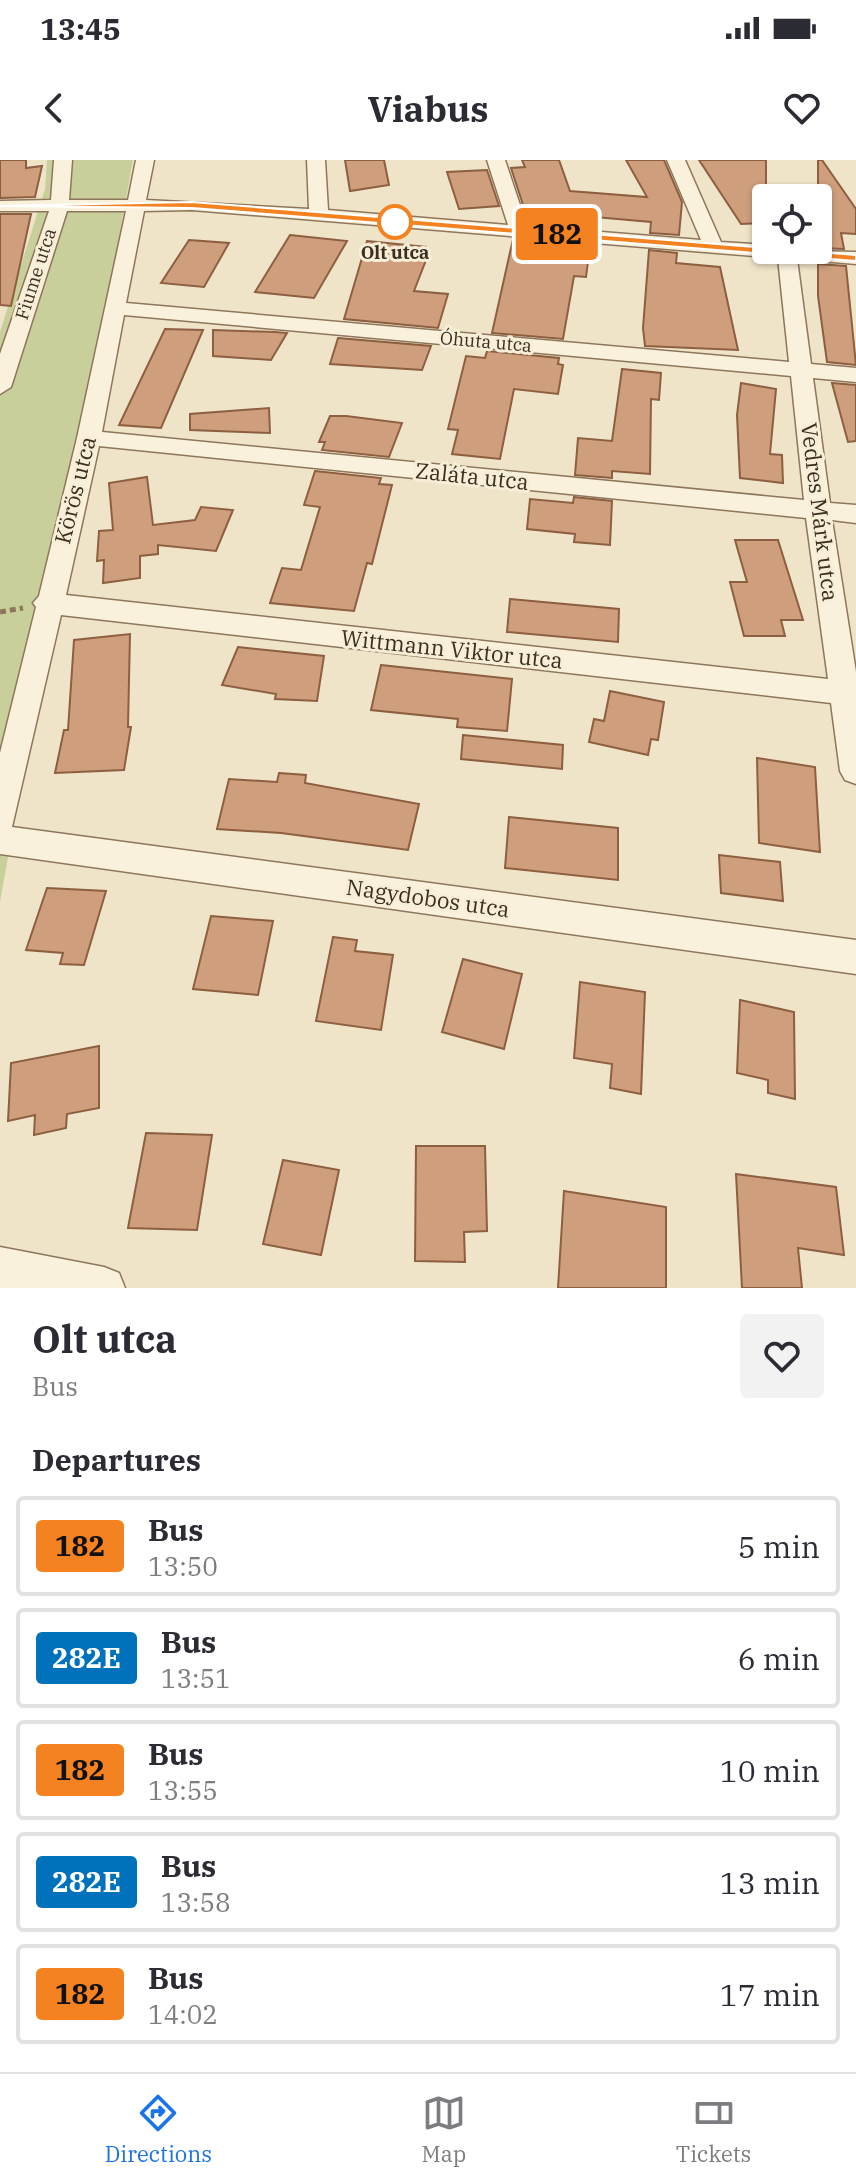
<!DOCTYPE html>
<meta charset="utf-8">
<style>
:root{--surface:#fff;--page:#f2f2f3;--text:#2b2b33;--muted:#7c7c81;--line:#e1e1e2;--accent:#1a73e8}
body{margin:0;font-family:"IBM Plex Serif",serif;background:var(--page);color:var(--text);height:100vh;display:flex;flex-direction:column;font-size:30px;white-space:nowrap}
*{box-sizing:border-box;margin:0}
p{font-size:26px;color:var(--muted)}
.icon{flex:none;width:44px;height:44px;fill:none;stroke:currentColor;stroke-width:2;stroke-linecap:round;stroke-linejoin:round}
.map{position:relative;height:1128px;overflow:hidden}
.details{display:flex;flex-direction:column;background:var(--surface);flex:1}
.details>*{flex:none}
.badge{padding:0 16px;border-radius:6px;font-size:28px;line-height:52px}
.fabs{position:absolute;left:752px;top:24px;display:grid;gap:16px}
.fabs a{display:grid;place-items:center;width:80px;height:80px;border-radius:8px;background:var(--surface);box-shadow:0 2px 6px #0004;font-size:40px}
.map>.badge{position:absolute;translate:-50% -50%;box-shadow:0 0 0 4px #fff}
h2{padding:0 32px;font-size:30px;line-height:72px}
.round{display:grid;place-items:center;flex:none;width:84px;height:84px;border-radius:8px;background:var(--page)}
.head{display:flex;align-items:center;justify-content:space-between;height:136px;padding:0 32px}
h1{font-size:38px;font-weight:700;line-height:60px}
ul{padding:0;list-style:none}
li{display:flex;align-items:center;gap:24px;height:100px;margin:0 16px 12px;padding:0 16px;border:4px solid var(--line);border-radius:8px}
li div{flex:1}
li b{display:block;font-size:30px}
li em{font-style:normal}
li .badge{min-width:88px;font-weight:700;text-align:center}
.status{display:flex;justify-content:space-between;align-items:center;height:56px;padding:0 40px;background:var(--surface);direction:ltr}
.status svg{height:22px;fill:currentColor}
header{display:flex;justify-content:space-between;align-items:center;height:104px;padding:0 32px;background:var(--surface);font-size:36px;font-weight:700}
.dock{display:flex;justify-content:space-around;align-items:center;height:112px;border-top:2px solid var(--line);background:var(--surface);font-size:22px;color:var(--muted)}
.dock a{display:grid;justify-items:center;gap:4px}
.dock .active{color:var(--accent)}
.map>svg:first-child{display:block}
.green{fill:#c9cf9b}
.building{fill:#cf9f7d;stroke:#8d5f41;stroke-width:2}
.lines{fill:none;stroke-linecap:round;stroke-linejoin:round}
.street-casing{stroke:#8d765c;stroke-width:3}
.path{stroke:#8d765c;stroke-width:5;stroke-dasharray:6 4;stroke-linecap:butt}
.street{fill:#faf1dc;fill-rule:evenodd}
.line{fill:#f58220;stroke:#fff;stroke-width:2}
.stop-dot{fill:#fff;stroke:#f58220;stroke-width:4}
.labels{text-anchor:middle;stroke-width:6;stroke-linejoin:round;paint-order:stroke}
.far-stop-label{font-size:18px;font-weight:bold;fill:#3d2e20;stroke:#f7eed8}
.far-street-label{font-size:18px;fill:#3d2e20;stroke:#f7eed8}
.street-label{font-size:22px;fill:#3d2e20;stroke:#f7eed8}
</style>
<div class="status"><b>13:45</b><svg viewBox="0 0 49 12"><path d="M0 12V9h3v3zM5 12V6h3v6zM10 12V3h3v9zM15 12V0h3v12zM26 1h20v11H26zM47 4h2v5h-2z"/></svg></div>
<header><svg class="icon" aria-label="back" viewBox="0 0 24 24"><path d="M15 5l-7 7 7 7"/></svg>Viabus<svg class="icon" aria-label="heart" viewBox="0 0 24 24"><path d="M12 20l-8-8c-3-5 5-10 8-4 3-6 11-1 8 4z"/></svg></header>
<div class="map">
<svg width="856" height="1128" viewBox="0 0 856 1128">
<rect width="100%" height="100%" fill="#f0e4c8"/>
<path class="green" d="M47 0H133L0 742V172L45 29Z"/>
<g class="building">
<path d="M0 0H26V8L42 6 35 37 0 38Z"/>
<path d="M345 0H384L389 25 350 31Z"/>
<path d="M522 0H559L570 31 647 37 626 0H664L682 42 679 75 650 73 651 62 595 57 593 68 529 63 511 8 525 7Z"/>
<path d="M699 0H766V63L741 64Z"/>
<path d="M818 0H822L856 49V74L841 73 844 89 818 88Z"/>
<path d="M487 10 499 46 459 49 447 12Z"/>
<path d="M0 54H31L11 146 0 145Z"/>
<path d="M290 75 347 81 314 138 255 132Z"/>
<path d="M513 79 590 86 586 117 574 116 563 179 492 173Z"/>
<path d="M189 80 229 83 204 127 161 123Z"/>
<path d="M367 81 426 87V100L414 131 448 134 438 168 344 159Z"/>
<path d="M649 90 677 93 676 103 720 107 738 190 645 186 643 168Z"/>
<path d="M818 104 846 106 856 205 827 202 818 136Z"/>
<path d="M165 169 203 170 161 268 119 265Z"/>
<path d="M213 170 275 172 287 173 271 200 213 196Z"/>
<path d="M338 178 431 186 422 210 330 204Z"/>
<path d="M487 191 559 198 558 204 563 205 558 234 514 229 500 299 452 294 458 270 448 269 466 196 485 198Z"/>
<path d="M622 209 661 213 659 240 651 239 650 314 612 311V318L575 315 578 278 612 281Z"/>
<path d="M741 223 776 229 770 294 782 295 783 323 740 318 737 255Z"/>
<path d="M832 223 856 225V281L848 282Z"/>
<path d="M269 248 270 273 190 270V254Z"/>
<path d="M330 256H346L402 263 389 297 322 290 325 282H319Z"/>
<path d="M315 311 381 318 379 324 392 325 372 404 367 403 354 451 270 443 282 408 301 410 320 347 304 345Z"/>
<path d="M147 317 153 365 195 360 201 347 233 350 216 391 158 385V394L140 396V418L103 423 104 400 97 401 99 371 113 370 109 323Z"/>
<path d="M574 337 612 341 610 385 574 382 575 374 527 369 530 339 573 343Z"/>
<path d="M735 380H778L803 460H781L785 476H744L730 422H747Z"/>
<path d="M510 439 619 449 618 482 507 472Z"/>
<path d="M130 474 128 567H131L124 610 55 613 64 570H68L74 480Z"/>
<path d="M238 487 324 496 317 541 275 539 276 534 222 525Z"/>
<path d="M381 505 512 519 507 571 457 567 458 559 371 550Z"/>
<path d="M610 531 664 542 658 580 651 579 648 595 589 582 594 559 604 561Z"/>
<path d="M463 575 563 585 562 609 461 599Z"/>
<path d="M757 598 815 607 820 692 759 683Z"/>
<path d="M279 613 306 615 305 623 419 644 408 690 281 673 217 669 229 619 277 622Z"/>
<path d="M509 657 618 668V720L505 708Z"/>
<path d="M719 695 780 702 783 741 721 733Z"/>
<path d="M47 728 106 731 84 805 60 804 63 793 26 790Z"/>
<path d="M211 756 273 761 258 835 193 829Z"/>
<path d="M333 777 357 780 355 791 393 795 381 870 316 861Z"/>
<path d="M463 799 522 814 504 889 442 872Z"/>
<path d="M580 822 645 832 641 934 610 928 612 904 574 898Z"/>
<path d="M740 840 794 852 795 939 768 933V920L737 913Z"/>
<path d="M99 886V948L67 954 66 968 34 975 35 955 8 961 11 903Z"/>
<path d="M146 973 212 975 197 1070 128 1068Z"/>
<path d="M416 986H485L487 1071 464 1072 465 1102 415 1101Z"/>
<path d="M283 1000 339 1010 321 1095 263 1084Z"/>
<path d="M736 1014 836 1027 844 1095 798 1088 802 1128H742Z"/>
<path d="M564 1031 666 1047V1128H558Z"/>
</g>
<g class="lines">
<g class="street-casing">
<g id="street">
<path d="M54 0H72L69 40H128L136 0H154L146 40 309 49 307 0H325L328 50 508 65 487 0H505L527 66 701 80 667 0H685L721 82 766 85V90L856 92V104L797 99 811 204 856 208V222L813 218 830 343 856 345V363L832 360 856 512V624L845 620 840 611 831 543 61 455 12 667 856 780V814L0 694V593L36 447 33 443 39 436 77 278 126 51H67L11 227 0 234V194L49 51H0V41L51 40ZM192 50 778 98 789 202 126 143 144 51ZM124 155 791 216 804 340 102 272ZM99 286 806 358 828 519 66 435Z"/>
<path d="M0 1087 104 1107 119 1113 125 1128H0Z"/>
</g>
</g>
<path class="path" d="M0 452 23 448"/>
<use href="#street" class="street"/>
</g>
<path class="line" d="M192 42 856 95V101L192 48 0 46Z"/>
<circle class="stop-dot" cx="395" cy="62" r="16"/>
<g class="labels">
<g class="far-stop-label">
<text x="395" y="99">Olt utca</text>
</g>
<g class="far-street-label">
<text transform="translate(36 114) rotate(-72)" y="6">Fiume utca</text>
<text transform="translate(486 182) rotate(5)" y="6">Óhuta utca</text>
</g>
<g class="street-label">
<text transform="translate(472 316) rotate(6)" y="8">Zaláta utca</text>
<text transform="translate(75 330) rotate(-76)" y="8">Körös utca</text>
<text transform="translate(820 352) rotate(83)" y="8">Vedres Márk utca</text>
<text transform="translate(452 489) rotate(6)" y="8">Wittmann Viktor utca</text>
<text transform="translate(428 738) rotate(8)" y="8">Nagydobos utca</text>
</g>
</g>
</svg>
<div class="fabs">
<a><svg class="icon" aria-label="locate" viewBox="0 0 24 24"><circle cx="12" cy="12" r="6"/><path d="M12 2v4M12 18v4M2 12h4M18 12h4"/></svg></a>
</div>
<b class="badge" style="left:557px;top:74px;background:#f58220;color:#111">182</b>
</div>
<section class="details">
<div class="head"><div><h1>Olt utca</h1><p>Bus</p></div><a class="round"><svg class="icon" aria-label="heart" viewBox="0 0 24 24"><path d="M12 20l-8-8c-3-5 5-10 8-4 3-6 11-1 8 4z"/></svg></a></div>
<h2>Departures</h2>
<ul>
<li><span class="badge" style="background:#f58220;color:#111">182</span><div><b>Bus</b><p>13:50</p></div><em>5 min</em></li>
<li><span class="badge" style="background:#0072bc;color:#fff">282E</span><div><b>Bus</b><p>13:51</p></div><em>6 min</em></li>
<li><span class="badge" style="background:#f58220;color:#111">182</span><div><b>Bus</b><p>13:55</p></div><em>10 min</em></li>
<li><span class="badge" style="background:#0072bc;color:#fff">282E</span><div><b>Bus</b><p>13:58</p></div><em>13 min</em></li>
<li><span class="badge" style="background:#f58220;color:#111">182</span><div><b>Bus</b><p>14:02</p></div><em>17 min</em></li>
</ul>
</section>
<nav class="dock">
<a class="active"><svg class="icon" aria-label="directions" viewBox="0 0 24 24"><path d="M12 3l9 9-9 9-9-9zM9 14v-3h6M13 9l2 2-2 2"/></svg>Directions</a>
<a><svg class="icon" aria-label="map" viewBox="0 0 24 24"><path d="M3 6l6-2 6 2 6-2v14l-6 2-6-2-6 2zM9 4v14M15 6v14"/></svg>Map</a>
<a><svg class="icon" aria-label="tickets" viewBox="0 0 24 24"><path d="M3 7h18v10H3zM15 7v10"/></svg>Tickets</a>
</nav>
